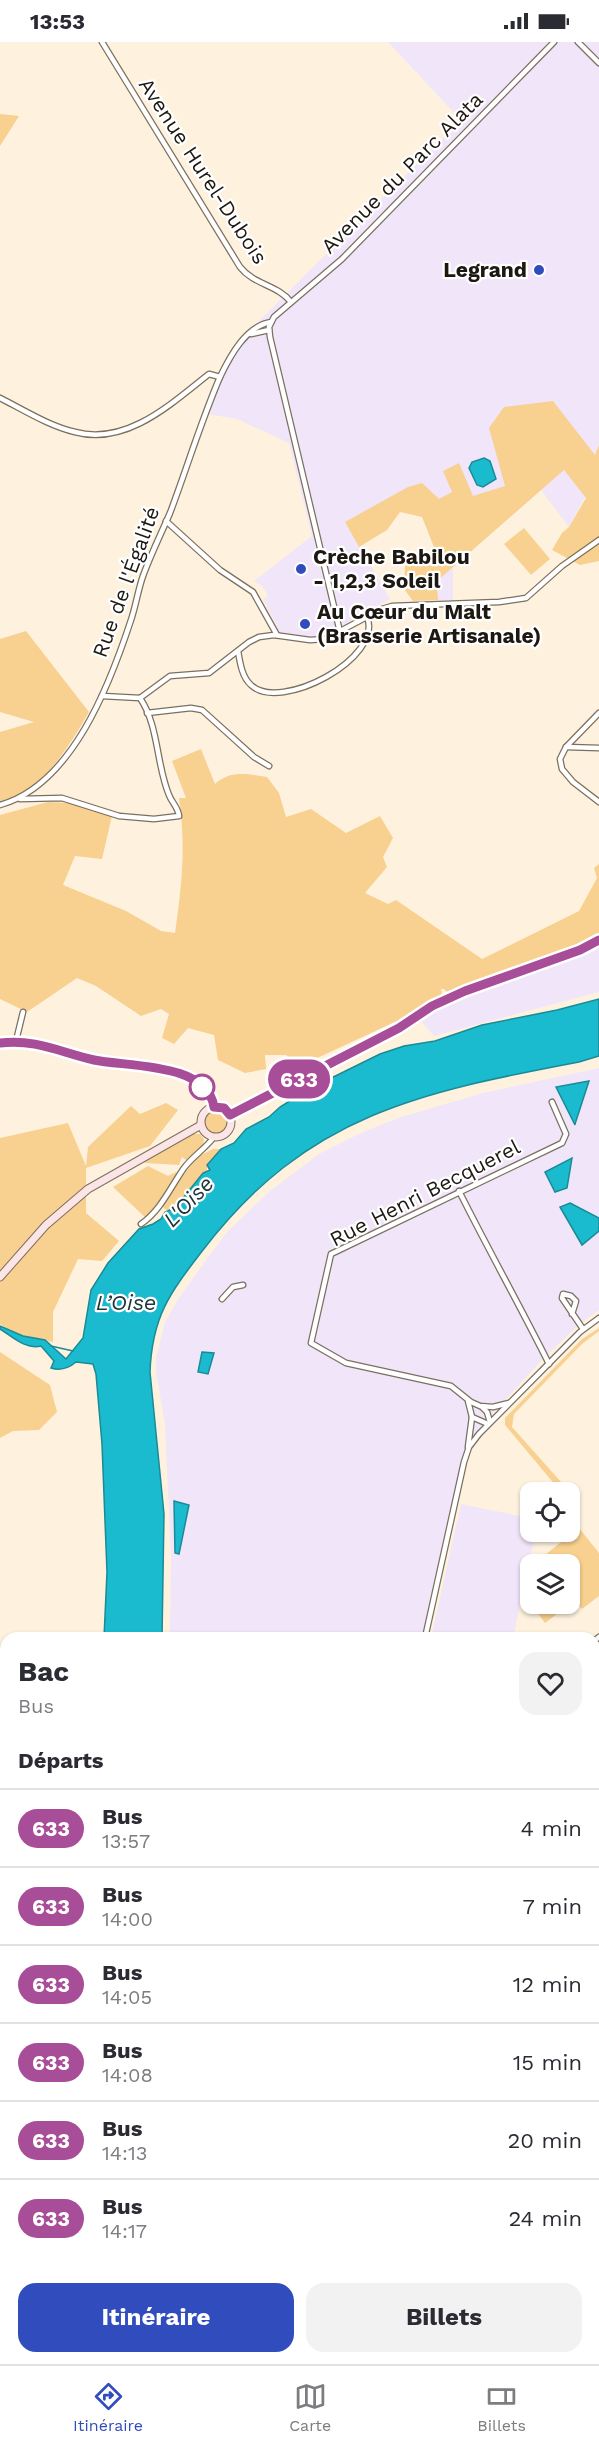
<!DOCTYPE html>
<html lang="fr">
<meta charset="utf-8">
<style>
:root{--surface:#fff;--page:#f2f2f3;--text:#2b2b33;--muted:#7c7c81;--line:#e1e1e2;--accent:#314cbd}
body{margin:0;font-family:"Work Sans",sans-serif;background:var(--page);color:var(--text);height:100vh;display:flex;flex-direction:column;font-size:22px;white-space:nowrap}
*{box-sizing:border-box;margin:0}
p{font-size:20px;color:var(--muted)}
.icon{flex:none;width:33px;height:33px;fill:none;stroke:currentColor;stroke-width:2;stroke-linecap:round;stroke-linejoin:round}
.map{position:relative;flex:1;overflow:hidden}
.side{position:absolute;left:0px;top:1590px;width:600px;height:732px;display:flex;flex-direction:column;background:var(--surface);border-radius:18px 18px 0 0;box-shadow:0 2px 4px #0004}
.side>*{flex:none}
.badge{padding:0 12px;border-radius:20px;font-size:21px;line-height:39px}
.controls{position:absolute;left:520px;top:1440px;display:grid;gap:12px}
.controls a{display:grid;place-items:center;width:60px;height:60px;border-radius:12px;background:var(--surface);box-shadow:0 2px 4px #0004;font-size:30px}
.map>.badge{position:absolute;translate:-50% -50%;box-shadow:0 0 0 3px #fff}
h2{padding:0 18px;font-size:22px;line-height:54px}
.round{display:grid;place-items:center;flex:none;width:63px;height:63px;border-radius:18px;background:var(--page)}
.summary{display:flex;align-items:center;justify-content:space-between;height:102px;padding:0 18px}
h1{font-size:28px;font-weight:700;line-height:45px}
.cta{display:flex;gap:12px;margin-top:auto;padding:12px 18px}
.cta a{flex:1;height:69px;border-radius:18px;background:var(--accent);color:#fff;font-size:24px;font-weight:700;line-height:69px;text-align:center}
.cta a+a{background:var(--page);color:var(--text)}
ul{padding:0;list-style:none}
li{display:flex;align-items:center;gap:18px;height:78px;padding:0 18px;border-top:2px solid var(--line)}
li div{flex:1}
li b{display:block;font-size:22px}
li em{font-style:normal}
li .badge{min-width:66px;font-weight:700;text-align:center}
.status{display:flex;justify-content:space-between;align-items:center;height:42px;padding:0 30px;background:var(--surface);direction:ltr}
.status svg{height:16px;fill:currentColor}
.menu{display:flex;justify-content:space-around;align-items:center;height:84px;border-top:2px solid var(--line);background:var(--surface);font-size:16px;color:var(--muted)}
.menu a{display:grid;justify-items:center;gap:3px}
.menu .selected{color:var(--accent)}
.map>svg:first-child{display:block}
.industrial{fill:#f0e5f9}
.green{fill:#f8d08f}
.water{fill:#1abbcf;stroke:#1b8a96;stroke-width:1.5}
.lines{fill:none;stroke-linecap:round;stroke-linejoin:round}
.stream{stroke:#1b8a96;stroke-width:1.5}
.street-casing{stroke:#7b705f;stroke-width:7}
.secondary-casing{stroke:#7b705f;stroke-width:9}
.highway-casing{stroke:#dfdfde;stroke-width:10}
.street{stroke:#fff;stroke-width:4.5}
.secondary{stroke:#fbe5e6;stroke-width:7}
.highway{stroke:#f1a8aa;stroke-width:8}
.rail-casing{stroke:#857c70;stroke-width:4}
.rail{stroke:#fff;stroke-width:1.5;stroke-dasharray:4.5;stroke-linecap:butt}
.line-casing{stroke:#fff;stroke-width:14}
.line{stroke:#a84d97;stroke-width:9}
.poi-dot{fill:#314cbd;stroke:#fff;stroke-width:2}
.stop-dot{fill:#fff;stroke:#a84d97;stroke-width:3}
.labels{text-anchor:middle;stroke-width:4.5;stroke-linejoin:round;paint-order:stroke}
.street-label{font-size:21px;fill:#1d1812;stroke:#fff}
.poi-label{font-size:21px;font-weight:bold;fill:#1d1812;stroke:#fff;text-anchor:start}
.water-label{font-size:22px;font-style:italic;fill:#1e3539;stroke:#fff}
</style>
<div class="status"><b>13:53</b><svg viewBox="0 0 49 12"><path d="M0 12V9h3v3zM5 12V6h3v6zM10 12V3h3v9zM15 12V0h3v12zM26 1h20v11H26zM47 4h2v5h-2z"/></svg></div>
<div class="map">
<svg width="599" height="2322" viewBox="0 0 599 2322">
<rect width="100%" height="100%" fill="#fef2df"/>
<g class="industrial">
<path d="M388 0H599V429L569 485 541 448 453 525V558H438L436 510 413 451 345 480 390 557 329 591 315 594 299 593 280 590 263 557 268 554 262 544 254 539 312 494 289 401 237 377 202 371 215 338 232 306 461 78Z"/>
<path d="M599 891V950L434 994 414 971 483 937 571 906Z"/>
<path d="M599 1026V1268L581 1281 541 1319 466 1401 422 1596H170L171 1516 165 1382 156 1330V1316L165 1280 180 1254 227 1190 270 1149 319 1112 361 1091 398 1076 483 1051Z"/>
<path d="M461 1462 524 1475 535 1493 513 1596H431Z"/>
<path d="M6 2095V2202L0 2206V2108Z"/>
</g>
<g class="green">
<path d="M0 72 19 74 0 104Z"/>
<path d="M553 359 595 413 599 403V519L580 523 552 508 562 491 569 485 586 456 564 428 437 539 438 558 413 559 404 547 405 524 436 510 422 475 400 470 387 488 359 505 345 480 408 445 422 441 439 457 452 450 443 429 459 421 473 454 505 444 489 386 504 365Z"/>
<path d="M524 486 550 517 531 533 504 502Z"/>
<path d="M26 589 89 670C69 704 42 751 0 759V690L34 680 0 670V597Z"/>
<path d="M201 707 215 742C231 728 246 732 267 735L279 751 286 775 311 767 346 791 380 774 393 796 383 815 387 825 365 851 388 862 396 858 482 917 579 869 597 836 594 826 599 822V893L571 906 447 950 444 947H441L442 953 414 971 298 1025 286 1013H265L266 1027 245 1031 218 1018 214 993 188 986 174 1002 162 996 169 972 161 967 141 974 96 944 77 936 27 970 0 957V773L48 760 73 761 112 774 102 817 75 814 63 843 126 869 161 889 175 891C182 842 186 805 179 756H186L172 719Z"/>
<path d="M166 1061 178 1068 150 1104 86 1126V1171L119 1199 102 1219 78 1217 53 1270V1300L16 1294 0 1282V1096L68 1081 86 1124 88 1105 131 1064 140 1072Z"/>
<circle cx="216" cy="1080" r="12"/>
<path d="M192 1092H200L204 1097 203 1104 186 1118 182 1115 179 1123 145 1121 144 1120Z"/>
<path d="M213 1107H221L207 1123V1128L195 1143 175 1166 170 1168H166L160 1162 147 1177 113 1145 148 1124 168 1134 176 1130 179 1139 197 1115Z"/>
<path d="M599 1286V1289L582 1302 514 1372 512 1385 570 1450H561L505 1383V1376L582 1297Z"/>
<path d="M0 1310 50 1343 57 1370 39 1388 13 1389 0 1396Z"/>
<path d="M579 1486 599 1511V1554L582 1567 570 1552V1522H547L541 1516Z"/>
<path d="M531 1562H570L545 1581Z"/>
<path d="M6 2239V2316H33L0 2322V2242Z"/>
<path d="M599 2308V2322H464L473 2316H594V2309Z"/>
<path d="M287 2316H323L326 2322H283L282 2318Z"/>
<path d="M350 2316H375L377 2320 385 2316H418L421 2322H353Z"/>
</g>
<g class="water">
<path d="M484 416 490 419 496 437 483 445 477 443 469 426 472 420Z"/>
<path d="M599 957V1014L579 1020C421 1050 307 1072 203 1208 170 1251 152 1274 150 1330L164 1472 162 1596H104L107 1530 102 1402 96 1332 93 1322 76 1320C69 1326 61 1329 51 1326L54 1319 41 1304C26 1308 13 1295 0 1287V1284L23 1294 45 1298 66 1317 83 1296 91 1248 108 1221 139 1187 153 1182 161 1177 165 1170 175 1166 203 1131 210 1128 207 1123 221 1107 234 1101 246 1087 269 1075 280 1065 307 1048 380 1012 404 1004 435 999 482 983 557 968Z"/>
<path d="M589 1039 575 1082V1083L556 1045Z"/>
<path d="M572 1116 567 1146 555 1150 545 1130Z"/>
<path d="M570 1161 599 1176V1189L582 1203 560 1165Z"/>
<path d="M202 1310 214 1311 208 1332 198 1330Z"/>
<path d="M174 1459 189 1463 179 1512 175 1511Z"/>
<path d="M6 1943V2074L0 2086V1959Z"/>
</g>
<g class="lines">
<path class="stream" d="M51 1304 73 1309"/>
<g class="street-casing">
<g id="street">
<path d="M102 0 240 225C254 243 278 243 291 260"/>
<path d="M578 0 599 21"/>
<path d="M251 292 269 288"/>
<path d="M0 356C24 368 49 384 75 390 127 404 172 361 209 332L220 335"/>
<path d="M166 479 220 528 253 550 277 593"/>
<path d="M340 590 270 295 269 285 274 275 342 217 554 0"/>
<path d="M238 609C240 621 242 635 251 643 280 671 384 616 367 575"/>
<path d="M102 654 140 656"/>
<path d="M140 656 170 634 209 631 249 600 259 595 274 593 310 598 325 597 382 567 392 564 499 560 526 556 562 524 599 498"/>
<path d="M147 671 191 666 202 668 254 715 269 724"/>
<path d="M599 671 566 705 560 717 562 727 573 740 599 760"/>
<path d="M566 705 599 706"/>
<path d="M20 757 62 756 119 774 154 777 179 774C178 765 172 761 169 753 156 722 159 684 140 656"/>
<path d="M0 763C72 743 110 642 131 578 136 563 138 548 143 534 151 512 161 492 170 471 187 426 201 379 220 335 230 314 246 284 271 280"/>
<path d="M16 999 23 970"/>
<path d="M459 1149C488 1207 520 1264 549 1322"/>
<path d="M141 1182C161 1168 170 1146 184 1126 193 1114 205 1107 214 1095"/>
<path d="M222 1257 233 1245 243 1243"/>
<path d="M572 1272 576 1259 571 1254 563 1252 562 1256 583 1287"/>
<path d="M468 1359 472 1375 488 1382"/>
<path d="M509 1361 493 1365 480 1364 471 1360 451 1344 346 1321 311 1301 331 1212 562 1101 566 1092 552 1060"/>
<path d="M482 1365 487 1370 490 1380"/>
<path d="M468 1405 472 1375"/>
<path d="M425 1596 464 1420 469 1405 479 1392 580 1290 599 1276"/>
<path d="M594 1599 599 1595"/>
<path d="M594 1671 599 1677"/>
<path d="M594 1739 599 1745"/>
<path d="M594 1780 599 1778"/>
<path d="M594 1877 599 1878"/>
<path d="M594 1895 599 1883"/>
<path d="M594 1971 599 1982"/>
<path d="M594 2073 599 2072"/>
<path d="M0 2109 6 2096"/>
<path d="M599 2170V2178"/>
<path d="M594 2206 599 2207"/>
<path d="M164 2322 176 2316"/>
</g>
</g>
<g class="secondary-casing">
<g id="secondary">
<path d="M0 1001 32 1000 96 1018 174 1029 193 1038 211 1051 214 1065"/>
<circle cx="216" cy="1080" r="15"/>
<path d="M230 1073 399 986 432 964 465 949 580 908 599 898"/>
<path d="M0 1235 46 1183 88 1147 201 1083"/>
</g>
</g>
<g class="highway-casing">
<g id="highway">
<path d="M594 1822 599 1818"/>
<path d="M594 1830 599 1827"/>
<path d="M0 2227 6 2223"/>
<path d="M0 2234 6 2230"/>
</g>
</g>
<use href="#street" class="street"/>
<use href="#secondary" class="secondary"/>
<use href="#highway" class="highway"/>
<g class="rail-casing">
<g id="rail">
<path d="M594 1799 599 1795"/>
<path d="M0 2209 6 2205"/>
</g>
</g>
<use href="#rail" class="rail"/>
</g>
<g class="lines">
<g class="line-casing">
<path id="line" d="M0 1001C37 997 59 1010 94 1018 127 1025 207 1020 214 1065L224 1066 230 1073 399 986 432 964 465 949 580 908 599 898"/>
</g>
<use href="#line" class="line"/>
</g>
<g class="poi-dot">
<circle cx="539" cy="228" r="6"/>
<circle cx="301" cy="527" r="6"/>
<circle cx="305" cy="582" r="6"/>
</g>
<circle class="stop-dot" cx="202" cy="1045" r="12"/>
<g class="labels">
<g class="street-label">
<text transform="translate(203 129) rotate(57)" y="7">Avenue Hurel-Dubois</text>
<text transform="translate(402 131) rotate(-45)" y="7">Avenue du Parc Alata</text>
<text transform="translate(126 540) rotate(-70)" y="7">Rue de l'Égalité</text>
<text transform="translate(425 1151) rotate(-27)" y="7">Rue Henri Becquerel</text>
</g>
<g class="poi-label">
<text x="527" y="235" text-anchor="end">Legrand</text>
<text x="313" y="522">Crèche Babilou<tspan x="313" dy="24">- 1,2,3 Soleil</tspan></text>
<text x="317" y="577">Au Cœur du Malt<tspan x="317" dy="24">(Brasserie Artisanale)</tspan></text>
</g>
<g class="water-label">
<text transform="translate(188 1159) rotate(-46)" y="8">L'Oise</text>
<text x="126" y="1268">L’Oise</text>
</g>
</g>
</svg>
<div class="controls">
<a><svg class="icon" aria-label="locate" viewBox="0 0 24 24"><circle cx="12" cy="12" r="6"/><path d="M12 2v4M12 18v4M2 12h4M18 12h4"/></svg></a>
<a><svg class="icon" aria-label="layers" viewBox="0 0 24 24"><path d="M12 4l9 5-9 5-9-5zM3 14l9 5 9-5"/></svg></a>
</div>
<b class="badge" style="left:299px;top:1037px;background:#a84d97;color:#fff">633</b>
<section class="side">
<div class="summary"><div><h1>Bac</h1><p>Bus</p></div><a class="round"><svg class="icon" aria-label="heart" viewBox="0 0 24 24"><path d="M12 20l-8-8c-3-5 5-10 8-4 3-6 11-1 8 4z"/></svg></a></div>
<h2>Départs</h2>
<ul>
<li><span class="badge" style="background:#a84d97;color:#fff">633</span><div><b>Bus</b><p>13:57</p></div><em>4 min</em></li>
<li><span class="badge" style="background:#a84d97;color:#fff">633</span><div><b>Bus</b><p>14:00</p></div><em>7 min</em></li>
<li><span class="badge" style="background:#a84d97;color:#fff">633</span><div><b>Bus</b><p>14:05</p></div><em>12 min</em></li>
<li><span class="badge" style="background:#a84d97;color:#fff">633</span><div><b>Bus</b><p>14:08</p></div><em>15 min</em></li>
<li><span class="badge" style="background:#a84d97;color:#fff">633</span><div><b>Bus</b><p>14:13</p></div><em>20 min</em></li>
<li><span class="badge" style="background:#a84d97;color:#fff">633</span><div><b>Bus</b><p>14:17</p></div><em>24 min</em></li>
</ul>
<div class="cta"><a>Itinéraire</a><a>Billets</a></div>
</section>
</div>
<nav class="menu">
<a class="selected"><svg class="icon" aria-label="directions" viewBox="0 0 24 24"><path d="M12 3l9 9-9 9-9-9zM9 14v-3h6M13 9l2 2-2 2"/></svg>Itinéraire</a>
<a><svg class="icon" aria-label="map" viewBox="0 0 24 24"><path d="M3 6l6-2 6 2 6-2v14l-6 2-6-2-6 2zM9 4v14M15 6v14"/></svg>Carte</a>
<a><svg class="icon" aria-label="tickets" viewBox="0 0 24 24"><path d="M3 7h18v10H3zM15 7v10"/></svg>Billets</a>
</nav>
